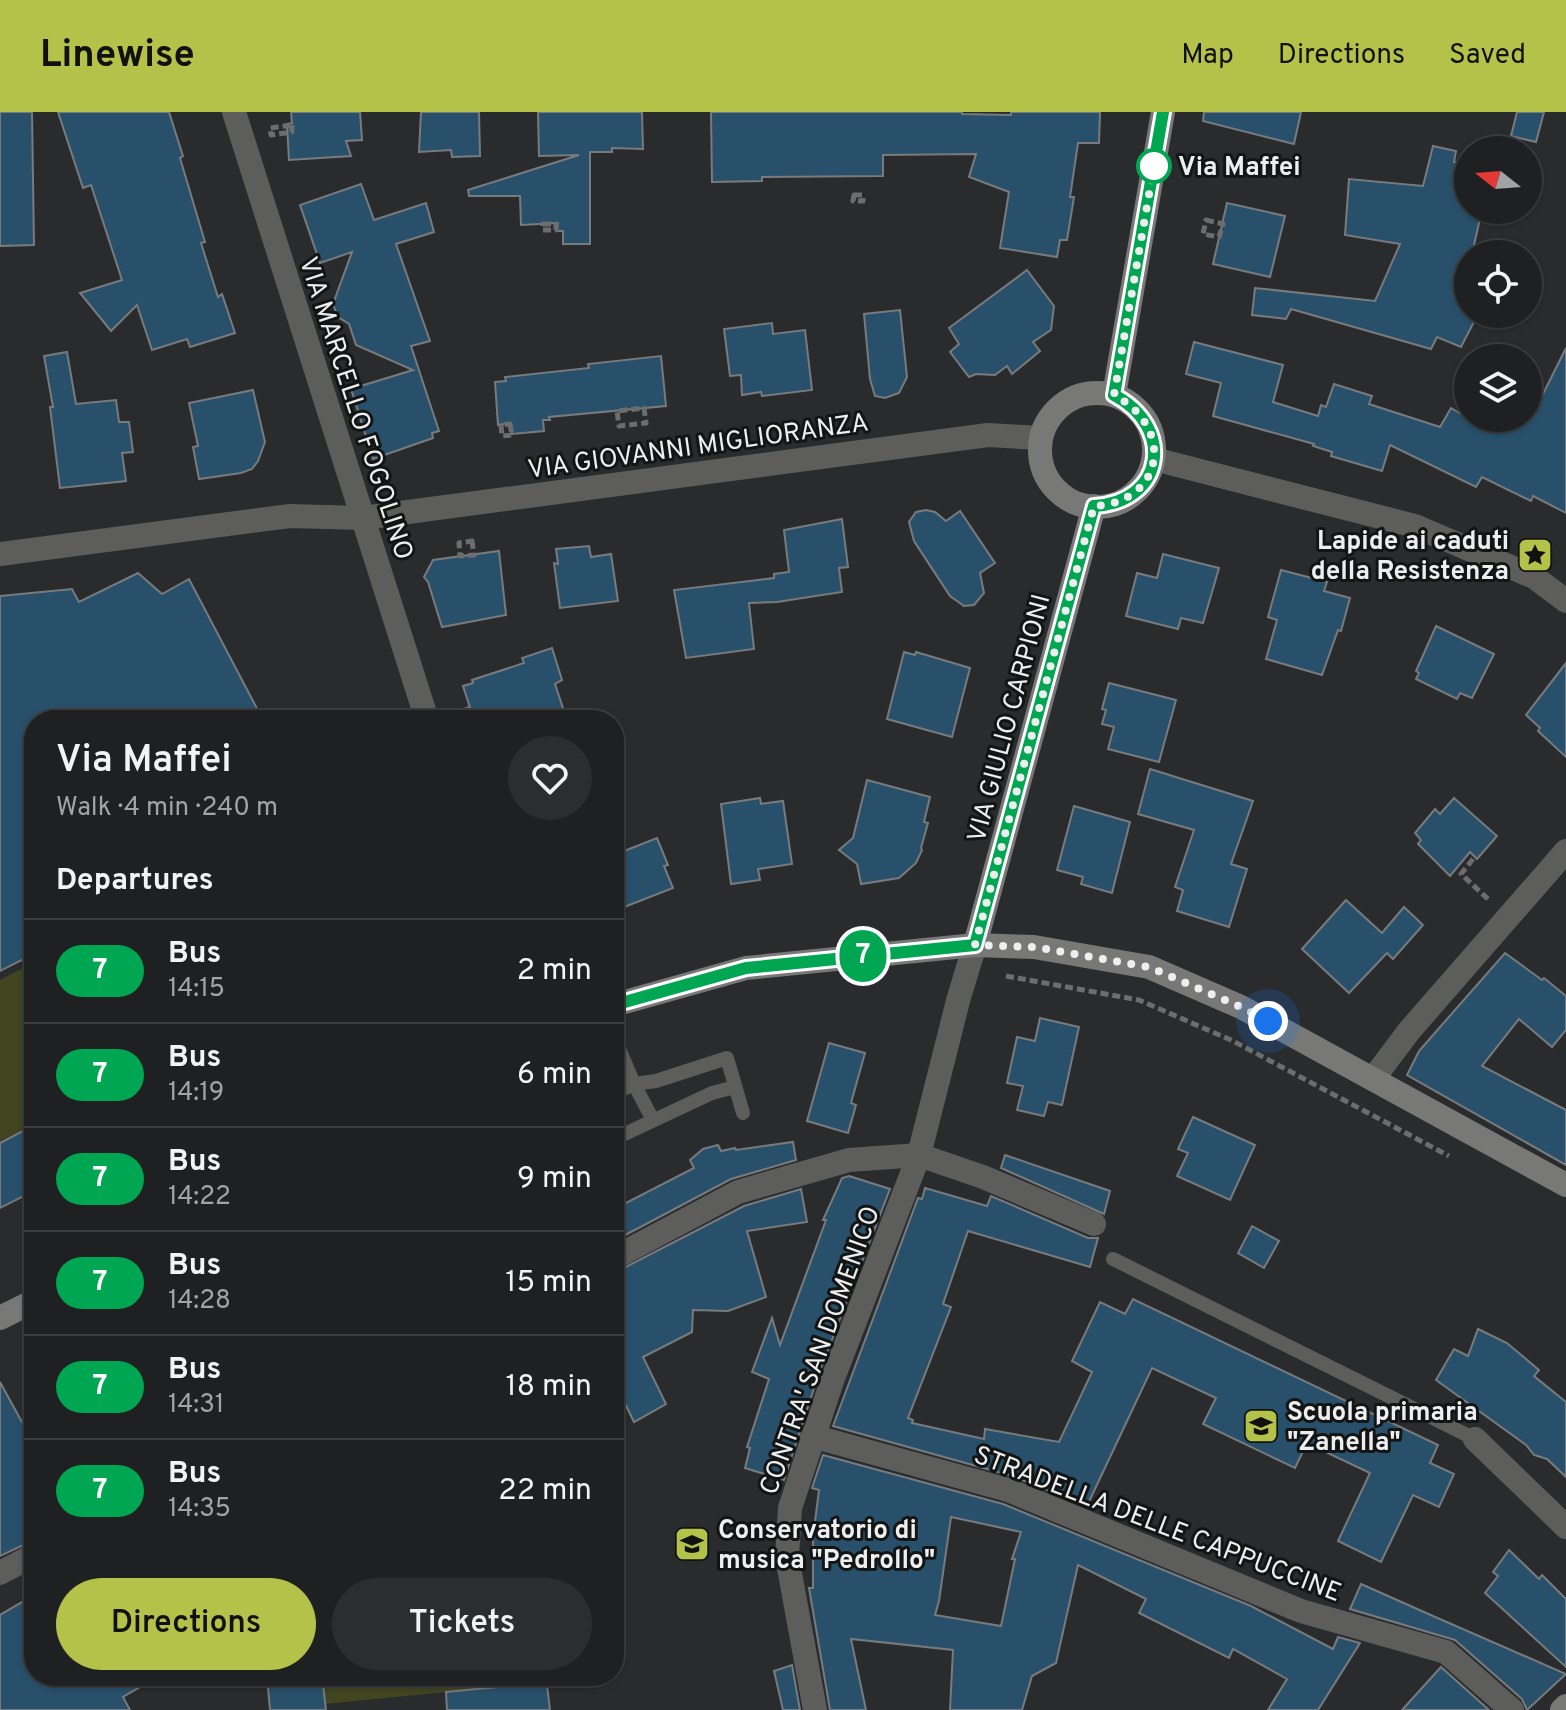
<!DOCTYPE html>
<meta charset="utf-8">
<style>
:root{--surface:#1f2022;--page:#2c2d2f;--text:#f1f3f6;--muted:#a1a3a5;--line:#3c3e40;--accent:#b5c24a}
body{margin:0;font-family:Overpass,sans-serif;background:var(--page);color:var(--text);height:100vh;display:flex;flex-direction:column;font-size:30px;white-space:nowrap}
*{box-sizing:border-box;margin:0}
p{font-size:26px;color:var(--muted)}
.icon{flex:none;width:44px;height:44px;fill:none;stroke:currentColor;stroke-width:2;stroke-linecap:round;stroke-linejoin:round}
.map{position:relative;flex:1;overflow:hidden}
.sheet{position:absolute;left:24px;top:598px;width:600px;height:976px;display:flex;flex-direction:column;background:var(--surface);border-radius:32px;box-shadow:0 2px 6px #0004,0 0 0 2px var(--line)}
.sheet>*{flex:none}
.badge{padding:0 16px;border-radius:26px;font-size:28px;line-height:52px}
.needle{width:52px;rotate:287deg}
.buttons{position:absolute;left:1454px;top:24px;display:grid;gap:16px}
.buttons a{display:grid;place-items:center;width:88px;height:88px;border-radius:50%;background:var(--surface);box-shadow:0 2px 6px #0004,0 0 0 2px var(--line);font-size:40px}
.you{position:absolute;width:40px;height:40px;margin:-20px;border:6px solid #fff;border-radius:50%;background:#1a73e8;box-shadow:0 0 0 12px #1a73e833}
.map>.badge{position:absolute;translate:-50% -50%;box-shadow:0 0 0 4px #fff}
h2{padding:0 32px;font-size:30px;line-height:72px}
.round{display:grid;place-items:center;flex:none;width:84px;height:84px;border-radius:42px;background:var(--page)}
.head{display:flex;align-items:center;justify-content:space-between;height:136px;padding:0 32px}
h1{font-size:38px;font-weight:600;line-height:60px}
.primary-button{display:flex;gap:16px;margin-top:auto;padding:16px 32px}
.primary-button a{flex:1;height:92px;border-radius:48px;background:var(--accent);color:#111;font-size:32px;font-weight:600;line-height:92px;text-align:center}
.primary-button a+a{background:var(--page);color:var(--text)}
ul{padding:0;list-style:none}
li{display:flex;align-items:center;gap:24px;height:104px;padding:0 32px;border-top:2px solid var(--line)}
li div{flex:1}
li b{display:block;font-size:30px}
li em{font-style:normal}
li .badge{min-width:88px;font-weight:700;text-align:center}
header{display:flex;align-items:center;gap:48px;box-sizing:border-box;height:112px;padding:0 40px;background:var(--accent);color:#111}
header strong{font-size:38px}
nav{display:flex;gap:44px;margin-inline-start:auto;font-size:28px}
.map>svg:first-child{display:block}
.green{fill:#414621}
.building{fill:#29506a;stroke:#787b7d;stroke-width:2;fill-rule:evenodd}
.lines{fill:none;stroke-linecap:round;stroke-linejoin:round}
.path{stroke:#6c6d6f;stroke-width:5;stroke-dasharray:8 4;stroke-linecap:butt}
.lane{stroke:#5d5d5c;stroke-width:14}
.street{stroke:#5d5d5c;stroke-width:24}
.secondary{stroke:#787877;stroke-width:24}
.line-casing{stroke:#fff;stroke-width:18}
.line{stroke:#00a651;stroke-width:12}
.walk{stroke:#edeeef;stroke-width:8;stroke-dasharray:0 14.4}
.stop-dot{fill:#fff;stroke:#00a651;stroke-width:4}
.labels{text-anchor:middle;stroke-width:6;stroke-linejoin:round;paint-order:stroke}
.stop-label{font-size:26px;font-weight:bold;fill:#edeeef;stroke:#131414;text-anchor:start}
.street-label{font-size:26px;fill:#edeeef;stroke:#131414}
.poi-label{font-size:26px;font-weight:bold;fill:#edeeef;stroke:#131414;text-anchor:start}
</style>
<header>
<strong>Linewise</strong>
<nav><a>Map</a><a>Directions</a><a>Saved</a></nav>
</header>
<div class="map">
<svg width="1566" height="1598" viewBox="0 0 1566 1598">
<rect width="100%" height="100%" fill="#292b2d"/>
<g class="green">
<path d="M23 856 34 878V1011L0 1029V868Z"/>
<path d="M322 1564H507L508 1574 325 1592Z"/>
</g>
<g class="building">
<path d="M0 0H32L34 133 0 134Z"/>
<path d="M58 0H169L183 44 180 46 205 130 201 131 218 185 222 182 235 221 190 235 187 227 152 238 137 193 111 219 80 181 122 168 91 73 83 76Z"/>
<path d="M291 0H360L362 28 346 29 351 44 289 48 287 12 292 11Z"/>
<path d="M421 0H479L480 44 452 45 451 38 419 40Z"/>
<path d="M538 0H642L643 37 612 36V40H590V132H563V119H556L558 111 521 113 520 84H469L468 78 579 43 539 44Z"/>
<path d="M711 0H962V2L1011 3V0H1100L1099 31H1078L1070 85H1074L1067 128H1060L1057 145 1000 136 1009 80 969 65 976 42 883 43V64L762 65V69L712 70Z"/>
<path d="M1204 0H1301L1294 32 1203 9Z"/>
<path d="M1517 0H1544L1536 30 1511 24Z"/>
<path d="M1433 34 1456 39 1454 50 1468 53V98H1482L1472 142H1468L1464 174 1468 175V202H1478L1461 235 1437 225 1431 237 1291 197 1286 207 1252 203 1255 176 1375 189 1400 132 1345 123 1349 67 1423 74Z"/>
<path d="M361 72 374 108 426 91 434 120 396 132 430 229 411 234 439 319 432 321 433 326 373 347 351 277 413 258 356 233 349 212 338 205 333 192 352 140 320 151 300 93Z"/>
<path d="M1227 91 1285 104 1270 165 1213 152Z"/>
<path d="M1027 158 1054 194 1051 218 1033 230 1040 239 1012 262 1007 254 995 263 976 262 969 265 950 240 959 232 949 216Z"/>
<path d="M900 198 907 265 899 281 885 286 875 284 870 267 864 202Z"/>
<path d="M772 211 773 222 805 218 812 278 762 284 761 280 742 283 741 263 730 264 724 217Z"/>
<path d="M1194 230 1283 253 1273 290 1318 304 1321 293 1326 295 1334 272 1372 284 1369 292 1440 315 1451 296 1468 306H1531L1566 236V401L1533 384 1531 389 1482 365 1476 375 1390 333 1382 359 1331 344 1332 340 1313 334 1314 332 1213 304 1221 271 1186 262Z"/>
<path d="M67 240 76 292 116 288 119 310H129L133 340 122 341 126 369 60 376 50 295H53L44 244Z"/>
<path d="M661 244 666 294 549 305 550 308H543L544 319 512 322 510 311 498 313 495 270 506 269 505 265 589 256 588 252Z"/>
<path d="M253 278 265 330 258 349 252 357 241 361 199 367 193 335 198 334 189 291Z"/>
<path d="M926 398 935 400 946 409 960 399 995 451 980 461 984 481 974 493 964 494 950 484 914 429 909 410 916 400Z"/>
<path d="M842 407 848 455 839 456 842 480 777 490 749 491 754 537 686 546 674 478 774 466V462L789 460 784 418Z"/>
<path d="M589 434 591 445 611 442 618 489 560 496 554 451 558 452 556 437Z"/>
<path d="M499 439 506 503 442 515 428 470 424 465 433 448Z"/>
<path d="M1163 442 1219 456 1203 511 1181 506 1178 517 1126 504 1137 461 1157 466Z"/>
<path d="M1281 458 1327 470 1324 479 1350 486 1341 519 1338 518 1322 563 1266 547 1277 508 1268 505Z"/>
<path d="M138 461 162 482 189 467 263 608H34V842L0 859V484L72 477 79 490Z"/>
<path d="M1436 514 1494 542 1472 586 1460 581 1457 587 1416 567 1419 561 1416 559Z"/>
<path d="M552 536 562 568 555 572 567 608H474L463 574 473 571 472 568 524 551 522 546Z"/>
<path d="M904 540 915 543 916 540 970 556 952 625 887 607Z"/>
<path d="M1566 551V645L1538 619 1540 616 1526 603Z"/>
<path d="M1109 571 1176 588 1159 650 1108 637 1114 615 1102 612 1106 598 1102 597Z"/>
<path d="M1150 657 1253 689 1231 752 1247 757 1229 815 1177 799 1183 778 1175 775 1194 718 1138 702Z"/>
<path d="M867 668 930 685 924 710 928 711 921 736 922 738 916 751 899 766 861 772 857 752 839 738 853 726Z"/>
<path d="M760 686 761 692 783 689 792 752 758 757 760 768 731 772 721 692Z"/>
<path d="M1454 686 1497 724 1477 747 1470 740 1450 764 1418 732 1421 728 1415 721 1435 697 1440 702Z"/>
<path d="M1074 694 1130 710 1112 781 1081 772 1083 765 1057 758Z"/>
<path d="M657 726 668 753 664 754 673 776 614 799V743Z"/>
<path d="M1346 788 1382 821 1404 795 1423 813 1393 847 1387 841 1349 881 1302 837Z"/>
<path d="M1505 841 1542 868 1544 866 1566 884V918L1552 935 1519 907 1482 954 1566 998V1053L1407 963 1419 939Z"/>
<path d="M1040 906 1079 915 1062 993 1048 990 1044 1004 1017 998 1023 974 1007 971 1017 925 1035 929Z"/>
<path d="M829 931 865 941 851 991 856 993 848 1021 807 1009Z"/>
<path d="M1193 1005 1255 1033 1230 1088 1177 1064 1188 1041 1178 1037Z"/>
<path d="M34 1013V1079L0 1096V1031Z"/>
<path d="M793 1030 796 1048 731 1067 614 1129V1097L694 1056 690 1048 703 1037 718 1033 721 1039 735 1036 736 1038Z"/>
<path d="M1005 1043 1110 1079 1104 1102 1001 1056Z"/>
<path d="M849 1064 890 1077 818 1264 784 1368 745 1356 750 1336 747 1335 769 1267 752 1260 772 1206 780 1233 826 1108H823L842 1066Z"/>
<path d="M925 1076 987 1094 991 1084 1088 1126H1098L1090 1155 968 1119 943 1192 951 1195 908 1306 913 1308 912 1311 984 1327 985 1317 1059 1330 1092 1260 1072 1249 1100 1190 1125 1202 1133 1187 1438 1333 1430 1351 1454 1362 1439 1395 1413 1383 1381 1450 1338 1429 1370 1361 1307 1331 1295 1356 1203 1312 1216 1286 1152 1256 1087 1394 1012 1364 833 1314 918 1086 922 1087Z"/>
<path d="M801 1077 807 1110 747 1119 766 1185 728 1199 693 1198 692 1220 643 1245 666 1292 634 1310 614 1269V1161L744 1094Z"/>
<path d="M1252 1114 1279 1129 1264 1156 1238 1141Z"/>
<path d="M1478 1217 1507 1231 1539 1258 1534 1264 1566 1290V1365L1547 1347 1534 1343 1526 1333 1436 1268 1454 1237 1468 1244Z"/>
<path d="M0 1270 34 1332V1428L0 1444Z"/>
<path d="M823 1343 1003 1392 1251 1494 1333 1537 1338 1525 1360 1531 1318 1598H1268L1287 1567 1233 1537 1229 1546 1139 1501 1146 1487 1078 1453 1056 1551 1032 1564 1022 1598H950L953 1538 851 1527 866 1598H830L809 1476H813V1425L819 1378 812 1376ZM951 1405 1021 1420 1012 1447H1015L1001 1514 935 1503 939 1489Z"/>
<path d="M1509 1438 1539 1467 1542 1463 1566 1487V1555L1485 1481 1498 1464 1493 1460Z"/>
<path d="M1361 1472 1433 1504 1566 1562 1527 1598 1522 1587 1455 1528 1350 1497Z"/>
<path d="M34 1483V1564H159L123 1585 130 1598H0V1503Z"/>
<path d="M792 1553 800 1598H783L774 1559Z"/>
<path d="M1441 1555 1489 1598H1402Z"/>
<path d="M267 1564H322L326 1598H270Z"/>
<path d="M507 1564H546L550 1598H447L446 1580 508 1574Z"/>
</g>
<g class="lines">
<g class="path">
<path d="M292 13V20L271 23 270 16Z"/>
<path d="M854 83H863V89H853Z"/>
<path d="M1206 108 1223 112 1219 125 1203 122Z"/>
<rect x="543" y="112" width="13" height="6"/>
<path d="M644 296 646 311 619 314 617 299Z"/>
<path d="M510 312 512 323 502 324 501 313Z"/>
<path d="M472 429 474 443 460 444 459 431Z"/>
<path d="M457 607 456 602 470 596 474 608"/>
<path d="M1473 747 1461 762 1488 787"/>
<path d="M1006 864 1139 888 1231 928 1449 1044"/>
</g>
<g class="lane">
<path d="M615 927 634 972 656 969 727 946 743 1001"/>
<path d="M614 981 634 972 653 1008"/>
<path d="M614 1027 712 981 735 975"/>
<path d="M1113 1147 1475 1327"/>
</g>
<g class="street">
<path d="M234 0 427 608"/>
<path d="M1154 347 1415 414 1534 465 1566 489"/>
<path d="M0 442 290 404 363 406 988 323 1040 326"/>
<path d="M1373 967 1409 919 1566 739"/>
<path d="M614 1146 738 1080 849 1048 919 1043 983 1065 1094 1112"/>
<path d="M812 1324 1008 1378 1301 1499 1446 1540 1512 1598"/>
<path d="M1475 1327 1566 1415"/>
<path d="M0 1461 34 1443"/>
<path d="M815 1598 787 1445 790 1396 832 1269 919 1043 959 885 975 833"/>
</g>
<g class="secondary">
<circle cx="1097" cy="338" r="57"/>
<path d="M1114 283 1163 0"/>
<path d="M975 833 1094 394"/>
<path d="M614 893 746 856 975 833 1034 835 1149 855 1241 895 1566 1073"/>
<path d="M0 1206 34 1189"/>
<path d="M1562 1598 1566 1594"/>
</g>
</g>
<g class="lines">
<g class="line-casing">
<path id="line" d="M614 893 746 856 975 833 1094 394C1165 390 1175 315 1114 283L1163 0"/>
</g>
<use href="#line" class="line"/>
<path class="walk" d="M1154 54 1114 283C1175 315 1165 390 1094 394L975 833 1034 835 1149 855 1241 895 1268 909"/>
</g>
<defs>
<g id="sight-square" transform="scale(1.8)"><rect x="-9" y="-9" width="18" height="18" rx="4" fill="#b5c24a" stroke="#131414"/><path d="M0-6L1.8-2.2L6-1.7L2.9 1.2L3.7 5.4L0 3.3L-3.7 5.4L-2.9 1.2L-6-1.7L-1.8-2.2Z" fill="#111"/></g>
<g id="school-square" transform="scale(1.8)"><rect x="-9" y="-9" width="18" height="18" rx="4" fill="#b5c24a" stroke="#131414"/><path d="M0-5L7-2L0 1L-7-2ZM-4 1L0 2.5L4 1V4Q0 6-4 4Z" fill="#111"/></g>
</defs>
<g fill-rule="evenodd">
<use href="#sight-square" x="1535" y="443"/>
<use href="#school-square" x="1261" y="1314"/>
<use href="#school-square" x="692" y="1432"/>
</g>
<circle class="stop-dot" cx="1154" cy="54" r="16"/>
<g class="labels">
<g class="stop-label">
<text x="1178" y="63">Via Maffei</text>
</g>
<g class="street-label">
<text transform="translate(357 296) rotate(72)" y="9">VIA MARCELLO FOGOLINO</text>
<text transform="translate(698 333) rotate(-8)" y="9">VIA GIOVANNI MIGLIORANZA</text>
<text transform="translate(1008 606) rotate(-75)" y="9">VIA GIULIO CARPIONI</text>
<text transform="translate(819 1238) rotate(-70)" y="9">CONTRA' SAN DOMENICO</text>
<text transform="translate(1158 1411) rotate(21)" y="9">STRADELLA DELLE CAPPUCCINE</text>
</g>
<g class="poi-label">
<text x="1509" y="437" text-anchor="end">Lapide ai caduti<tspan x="1509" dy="30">della Resistenza</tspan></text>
<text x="1287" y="1308">Scuola primaria<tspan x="1287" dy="30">"Zanella"</tspan></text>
<text x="718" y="1426">Conservatorio di<tspan x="718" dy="30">musica "Pedrollo"</tspan></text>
</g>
</g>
</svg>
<div class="buttons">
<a><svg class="needle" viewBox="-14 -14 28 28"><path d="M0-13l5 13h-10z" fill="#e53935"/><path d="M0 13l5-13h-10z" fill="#a1a3a5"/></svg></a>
<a><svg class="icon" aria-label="locate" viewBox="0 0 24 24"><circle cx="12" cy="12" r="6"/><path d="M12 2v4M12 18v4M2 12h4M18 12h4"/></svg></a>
<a><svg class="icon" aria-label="layers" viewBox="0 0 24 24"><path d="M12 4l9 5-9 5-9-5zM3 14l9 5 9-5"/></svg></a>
</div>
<div class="you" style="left:1268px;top:909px"></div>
<b class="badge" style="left:863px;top:844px;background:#00a651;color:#fff">7</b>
<section class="sheet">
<div class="head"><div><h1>Via Maffei</h1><p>Walk · 4 min · 240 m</p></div><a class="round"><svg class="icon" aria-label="heart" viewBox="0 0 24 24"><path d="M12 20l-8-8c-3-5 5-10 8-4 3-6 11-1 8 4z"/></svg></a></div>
<h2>Departures</h2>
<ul>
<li><span class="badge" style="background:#00a651;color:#fff">7</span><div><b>Bus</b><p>14:15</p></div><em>2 min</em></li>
<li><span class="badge" style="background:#00a651;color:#fff">7</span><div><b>Bus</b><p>14:19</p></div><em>6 min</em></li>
<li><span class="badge" style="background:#00a651;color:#fff">7</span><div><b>Bus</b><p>14:22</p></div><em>9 min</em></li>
<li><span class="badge" style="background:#00a651;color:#fff">7</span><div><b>Bus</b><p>14:28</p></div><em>15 min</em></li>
<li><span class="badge" style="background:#00a651;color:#fff">7</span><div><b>Bus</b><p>14:31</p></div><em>18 min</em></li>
<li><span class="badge" style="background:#00a651;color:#fff">7</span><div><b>Bus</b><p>14:35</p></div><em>22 min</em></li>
</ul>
<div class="primary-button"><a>Directions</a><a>Tickets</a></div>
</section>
</div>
